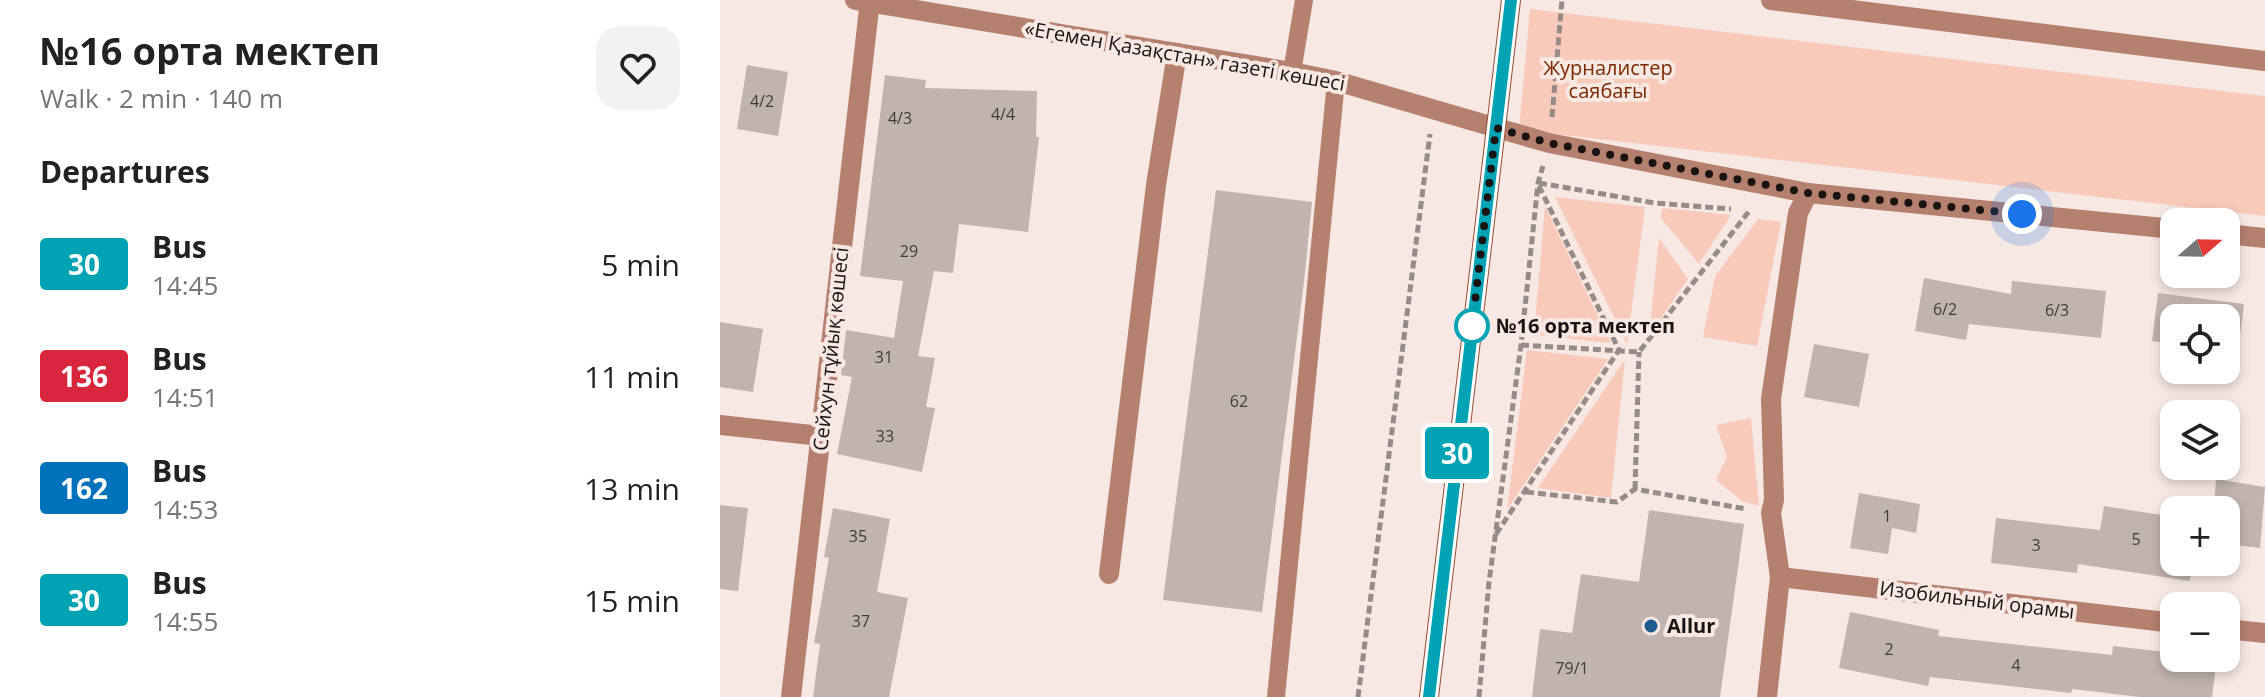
<!DOCTYPE html>
<meta charset="utf-8">
<style>
:root{--surface:#fff;--page:#f2f2f2;--text:#222;--muted:#767676}
body{margin:0;font-family:"Open Sans",sans-serif;background:var(--page);color:var(--text);height:100vh;display:flex;flex-direction:column;font-size:30px;white-space:nowrap}
*{box-sizing:border-box;margin:0}
p{font-size:26px;color:var(--muted)}
.icon{flex:none;width:44px;height:44px;fill:none;stroke:currentColor;stroke-width:2;stroke-linecap:round;stroke-linejoin:round}
.map{position:relative;flex:1;overflow:hidden}
.drawer{display:flex;flex-direction:column;background:var(--surface);width:720px}
.drawer>*{flex:none}
.badge{padding:0 16px;border-radius:6px;font-size:28px;line-height:52px}
.needle{width:52px;rotate:70deg}
.buttons{position:absolute;left:1440px;top:208px;display:grid;gap:16px}
.buttons a{display:grid;place-items:center;width:80px;height:80px;border-radius:16px;background:var(--surface);box-shadow:0 4px 12px #0003;font-size:40px}
.you{position:absolute;width:40px;height:40px;margin:-20px;border:6px solid #fff;border-radius:50%;background:#1a73e8;box-shadow:0 0 0 12px #1a73e833}
.map>.badge{position:absolute;translate:-50% -50%;box-shadow:0 0 0 4px #fff}
h2{padding:0 40px;font-size:30px;line-height:72px}
.round{display:grid;place-items:center;flex:none;width:84px;height:84px;border-radius:24px;background:var(--page)}
.headline{display:flex;align-items:center;justify-content:space-between;height:136px;padding:0 40px}
h1{font-size:38px;font-weight:700;line-height:60px}
ul{padding:0;list-style:none}
li{display:flex;align-items:center;gap:24px;height:112px;padding:0 40px}
li div{flex:1}
li b{display:block;font-size:30px}
li em{font-style:normal}
li .badge{min-width:88px;font-weight:700;text-align:center}
main{display:flex;flex:1;min-height:0}
.map>svg:first-child{display:block}
.green{fill:#f7caba}
.building{fill:#c1b3ae}
.lines{fill:none;stroke-linecap:round;stroke-linejoin:round}
.path{stroke:#968b88;stroke-width:5;stroke-dasharray:8 4;stroke-linecap:butt}
.lane{stroke:#b5816f;stroke-width:18}
.street{stroke:#b5816f;stroke-width:20}
.secondary{stroke:#964c32;stroke-width:20}
.line-casing{stroke:#fff;stroke-width:18}
.line{stroke:#00a3b4;stroke-width:12}
.walk{stroke:#191312;stroke-width:8;stroke-dasharray:0 14.4}
.stop-dot{fill:#fff;stroke:#00a3b4;stroke-width:4}
.poi-dot{fill:#1b5b90;stroke:#f7e8e3;stroke-width:3}
.labels{text-anchor:middle;stroke-width:8;stroke-linejoin:round;paint-order:stroke}
.number-label{font-size:16px;fill:#433b39}
.street-label{font-size:20px;fill:#191312;stroke:#f7e8e3}
.park-label{font-size:20px;fill:#7d2700;stroke:#f7e8e3}
.stop-label{font-size:20px;font-weight:bold;fill:#191312;stroke:#f7e8e3;text-anchor:start}
.poi-label{font-size:20px;font-weight:bold;fill:#191312;stroke:#f7e8e3;text-anchor:start}
</style>
<main>
<section class="drawer">
<div class="headline"><div><h1>№16 орта мектеп</h1><p>Walk · 2 min · 140 m</p></div><a class="round"><svg class="icon" aria-label="heart" viewBox="0 0 24 24"><path d="M12 20l-8-8c-3-5 5-10 8-4 3-6 11-1 8 4z"/></svg></a></div>
<h2>Departures</h2>
<ul>
<li><span class="badge" style="background:#00a3b4;color:#fff">30</span><div><b>Bus</b><p>14:45</p></div><em>5 min</em></li>
<li><span class="badge" style="background:#d7263d;color:#fff">136</span><div><b>Bus</b><p>14:51</p></div><em>11 min</em></li>
<li><span class="badge" style="background:#0072bc;color:#fff">162</span><div><b>Bus</b><p>14:53</p></div><em>13 min</em></li>
<li><span class="badge" style="background:#00a3b4;color:#fff">30</span><div><b>Bus</b><p>14:55</p></div><em>15 min</em></li>
</ul>
</section>
<div class="map">
<svg width="1545" height="697" viewBox="0 0 1545 697">
<rect width="100%" height="100%" fill="#f7e8e3"/>
<g class="green">
<path d="M810 9 1545 96V216L799 130Z"/>
<path d="M835 197 925 207 907 344Z"/>
<path d="M825 206 891 343 814 335Z"/>
<path d="M943 208 1011 215 979 264 940 217Z"/>
<path d="M1038 219 1061 222 1037 346 983 337 995 276Z"/>
<path d="M939 238 968 279 929 335V334Z"/>
<path d="M807 350 888 359 787 510Z"/>
<path d="M905 359 891 498 818 488Z"/>
<path d="M1031 418 1039 506 1022 501 996 480 1007 457 996 425Z"/>
</g>
<g class="building">
<path d="M27 65 68 72 58 136 17 129Z"/>
<path d="M165 75 206 80 205 88 317 91 316 137H319L308 232 239 224 233 273 214 271 198 356 215 358 206 407 215 408 202 472 117 454 132 377 121 375 126 330 174 338 183 281 140 276Z"/>
<path d="M496 190 592 202 584 282 542 612 443 600Z"/>
<path d="M1204 278 1291 294 1292 281 1386 291 1381 338 1249 324 1246 340 1195 331Z"/>
<path d="M1438 293 1524 304 1518 351 1506 350V318H1454V344L1432 341Z"/>
<path d="M0 322 43 329 33 392 0 387Z"/>
<path d="M1094 344 1149 354 1139 407 1084 397Z"/>
<path d="M1496 479 1545 487 1540 548 1506 544V510H1494Z"/>
<path d="M1139 493 1200 504 1196 533 1172 528 1168 554 1130 548Z"/>
<path d="M0 505 28 508 18 591 0 589Z"/>
<path d="M1384 506 1454 517V562H1472L1470 581 1358 564 1357 573 1271 563 1276 518 1380 530Z"/>
<path d="M113 508 170 519 157 592 188 598 169 697H93L100 644 94 643 109 558 104 557Z"/>
<path d="M929 510 1024 524 1000 697H812L820 629 852 633 861 574 919 582Z"/>
<path d="M1130 612 1219 630 1218 636 1392 655 1393 646 1454 653V658H1497L1492 697H1420L1352 689 1351 693 1210 677 1208 686 1119 668Z"/>
</g>
<g class="lines">
<g class="path">
<path d="M832 117 842 0"/>
<path d="M819 183 935 203 1011 209"/>
<path d="M801 345 919 352 1030 210"/>
<path d="M915 489 919 352"/>
<path d="M806 492 897 502 915 489 1026 509"/>
<path d="M776 534 899 350 818 184"/>
<path d="M638 697 710 134"/>
<path d="M759 697 769 582 801 345 818 183 823 166"/>
</g>
<g class="lane">
<path d="M572 72 584 0"/>
<path d="M556 697 616 81"/>
</g>
<g class="street">
<path d="M135 0 572 72 616 81 829 143 1088 193 1454 229"/>
<path d="M1051 0 1545 61"/>
<path d="M1506 234 1545 238"/>
<path d="M0 425 101 436"/>
<path d="M389 574 436 185 457 53"/>
<path d="M1060 577 1454 623"/>
<path d="M1506 629 1545 633"/>
<path d="M71 697 150 0"/>
<path d="M1047 697 1060 577 1051 513 1054 500 1051 399 1078 213 1088 193"/>
</g>
<path class="secondary" d="M709 697 791 0"/>
</g>
<g class="lines">
<g class="line-casing">
<path id="line" d="M709 697 791 0"/>
</g>
<use href="#line" class="line"/>
<path class="walk" d="M752 326 776 128 829 143 1088 193 1302 214"/>
</g>
<circle class="stop-dot" cx="752" cy="326" r="16"/>
<circle class="poi-dot" cx="931" cy="626" r="8"/>
<g class="labels">
<g class="number-label">
<text x="42" y="107">4/2</text>
<text x="283" y="120">4/4</text>
<text x="180" y="124">4/3</text>
<text x="189" y="257">29</text>
<text x="1225" y="315">6/2</text>
<text x="1337" y="316">6/3</text>
<text x="164" y="363">31</text>
<text x="519" y="407">62</text>
<text x="165" y="442">33</text>
<text x="1167" y="522">1</text>
<text x="138" y="542">35</text>
<text x="1416" y="545">5</text>
<text x="1316" y="551">3</text>
<text x="141" y="627">37</text>
<text x="1169" y="655">2</text>
<text x="1296" y="671">4</text>
<text x="852" y="674">79/1</text>
</g>
<g class="street-label">
<text transform="translate(465 56) rotate(10)" y="7">«Егемен Қазақстан» газеті көшесі</text>
<text transform="translate(111 349) rotate(-84)" y="7">Сейхун тұйық көшесі</text>
<text transform="translate(1257 600) rotate(7)" y="7">Изобильный орамы</text>
</g>
<g class="park-label">
<text x="888" y="75">Журналистер<tspan x="888" dy="23">саябағы</tspan></text>
</g>
<g class="stop-label">
<text x="776" y="333">№16 орта мектеп</text>
</g>
<g class="poi-label">
<text x="947" y="633">Allur</text>
</g>
</g>
</svg>
<div class="buttons">
<a><svg class="needle" viewBox="-14 -14 28 28"><path d="M0-13l5 13h-10z" fill="#e53935"/><path d="M0 13l5-13h-10z" fill="#767676"/></svg></a>
<a><svg class="icon" aria-label="locate" viewBox="0 0 24 24"><circle cx="12" cy="12" r="6"/><path d="M12 2v4M12 18v4M2 12h4M18 12h4"/></svg></a>
<a><svg class="icon" aria-label="layers" viewBox="0 0 24 24"><path d="M12 4l9 5-9 5-9-5zM3 14l9 5 9-5"/></svg></a>
<a>+</a>
<a>−</a>
</div>
<div class="you" style="left:1302px;top:214px"></div>
<b class="badge" style="left:737px;top:453px;background:#00a3b4;color:#fff">30</b>
</div>
</main>
